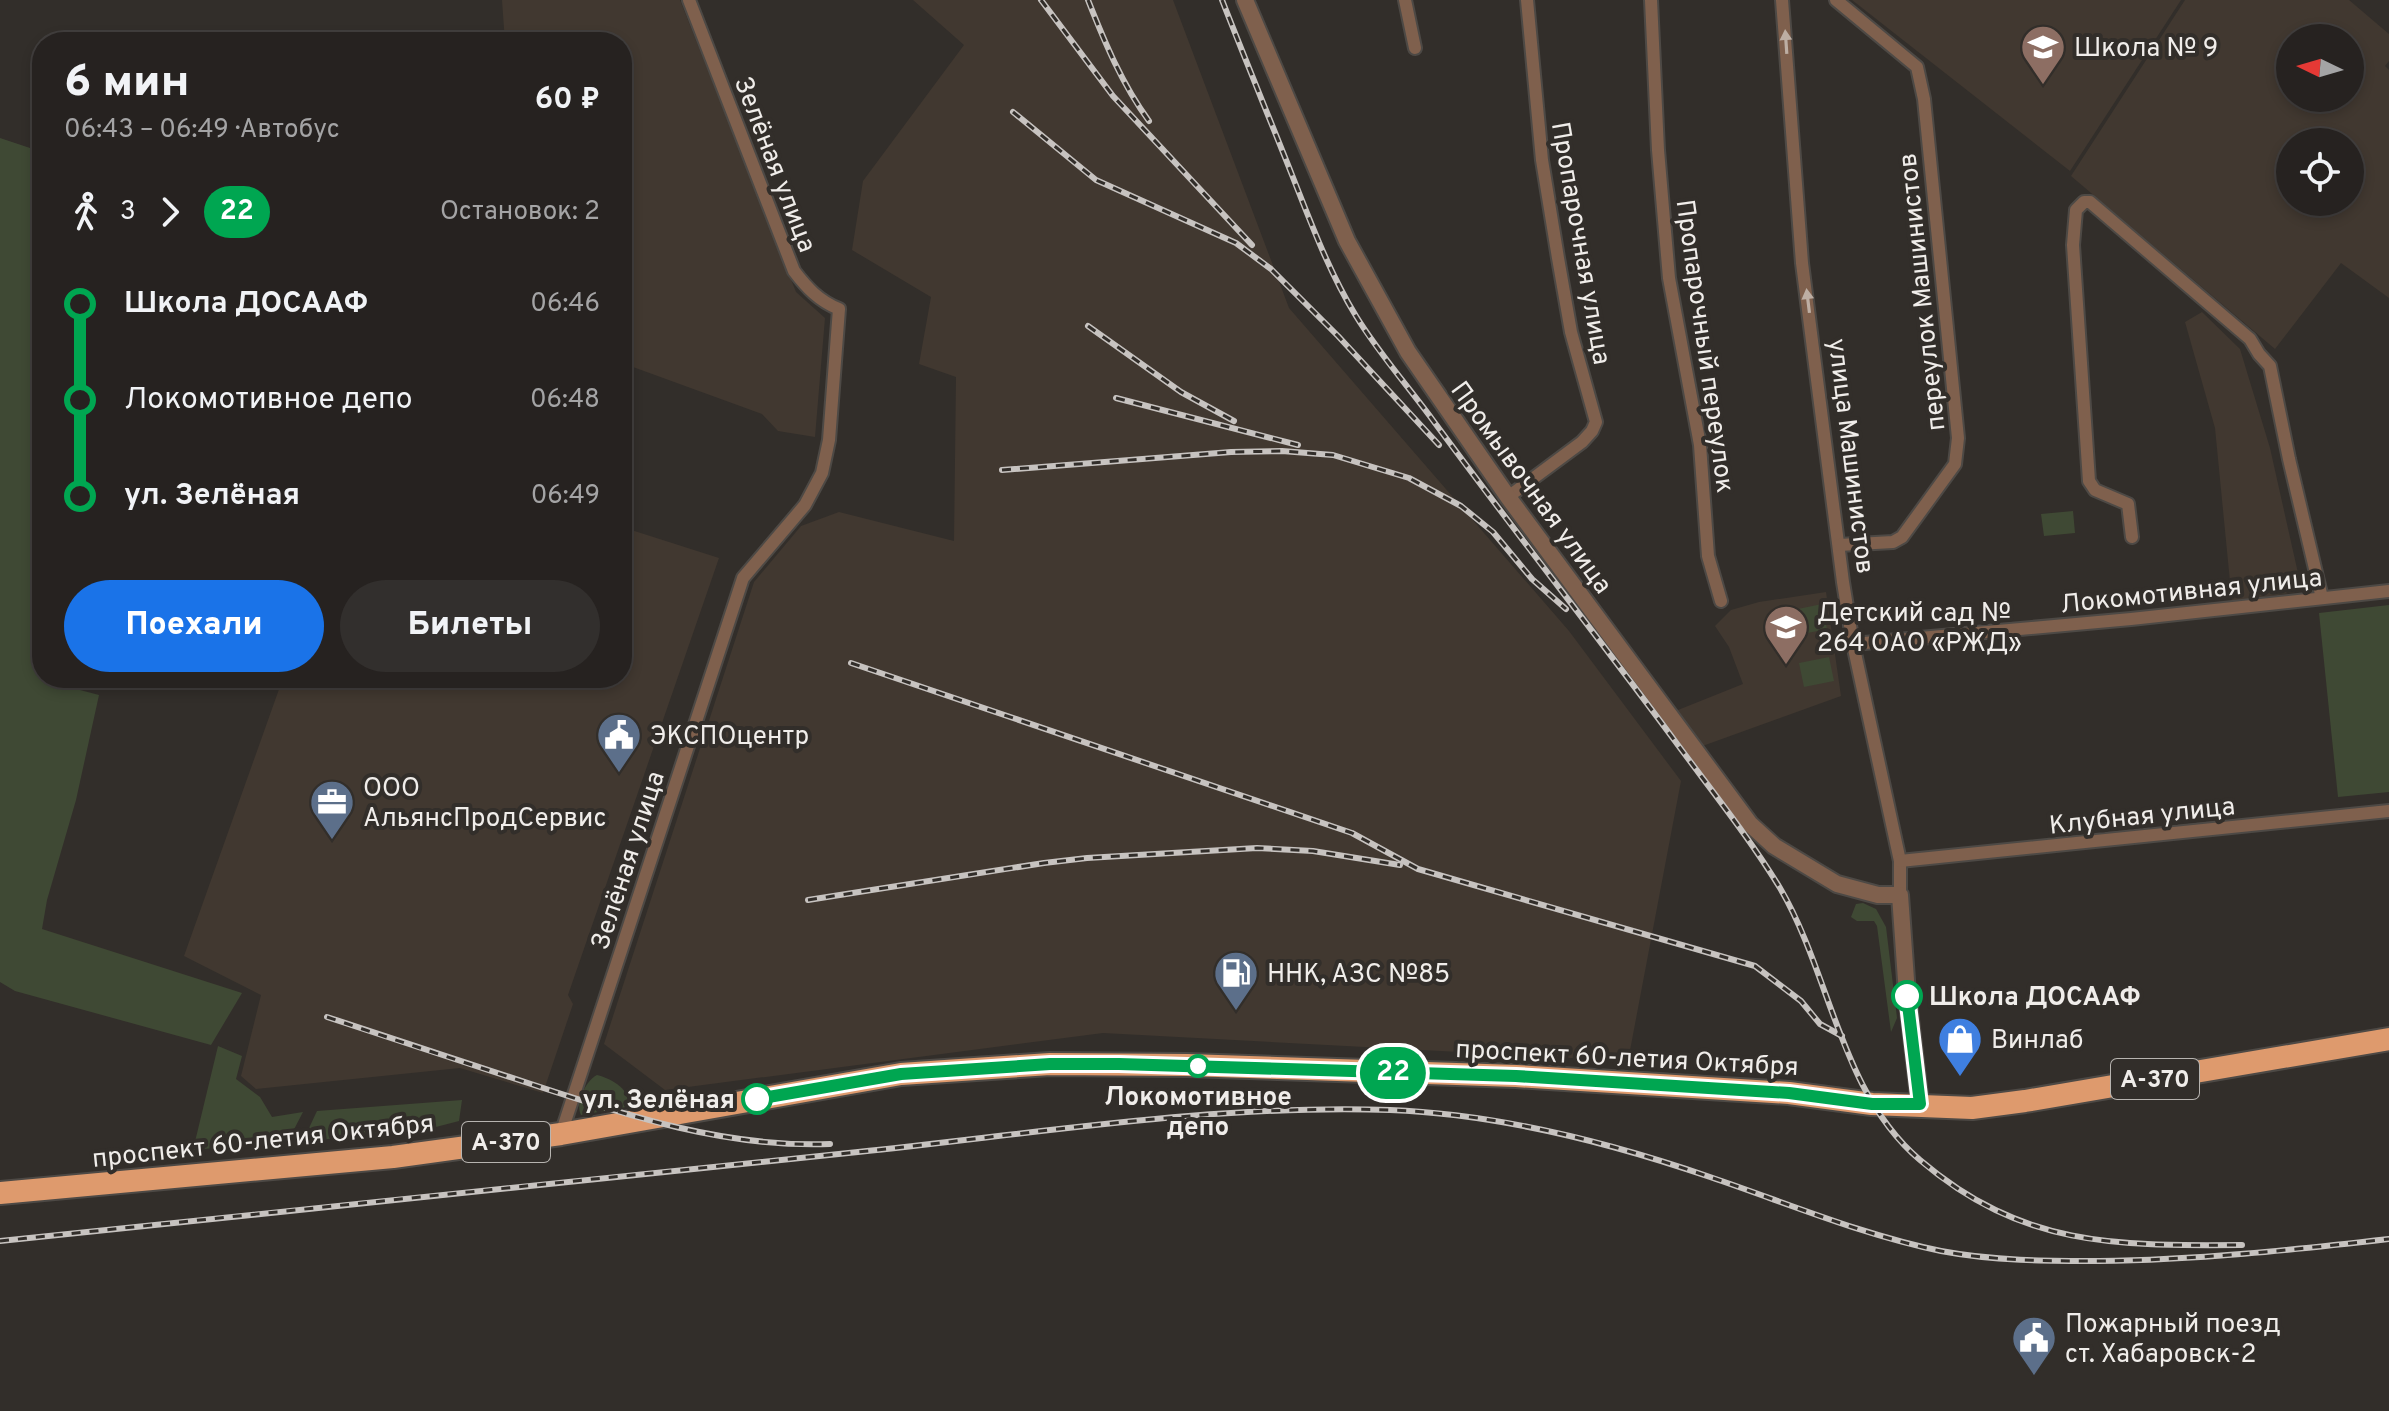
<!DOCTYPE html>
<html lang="ru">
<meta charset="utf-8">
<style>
:root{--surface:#262220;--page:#322f2d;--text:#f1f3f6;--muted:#a4a4a5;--line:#423f3e;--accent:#1a73e8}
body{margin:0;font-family:Overpass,sans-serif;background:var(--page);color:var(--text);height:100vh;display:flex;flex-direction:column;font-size:30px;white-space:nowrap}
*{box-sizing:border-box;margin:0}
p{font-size:26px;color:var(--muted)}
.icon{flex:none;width:44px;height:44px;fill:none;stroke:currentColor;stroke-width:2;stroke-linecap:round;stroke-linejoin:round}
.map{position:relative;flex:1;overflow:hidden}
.side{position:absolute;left:32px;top:32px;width:600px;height:656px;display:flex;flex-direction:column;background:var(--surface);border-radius:32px;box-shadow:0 4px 12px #0003,0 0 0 2px var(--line)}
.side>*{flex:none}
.badge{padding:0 16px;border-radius:26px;font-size:28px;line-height:52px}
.needle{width:52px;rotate:275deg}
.controls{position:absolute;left:2276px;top:24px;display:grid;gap:16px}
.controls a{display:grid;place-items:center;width:88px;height:88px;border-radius:50%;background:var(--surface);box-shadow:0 4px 12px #0003,0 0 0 2px var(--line);font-size:40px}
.map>.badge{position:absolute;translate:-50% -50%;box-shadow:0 0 0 4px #fff}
.legs{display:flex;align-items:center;gap:12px;height:88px;padding:0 32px;font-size:26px}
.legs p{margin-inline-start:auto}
.summary{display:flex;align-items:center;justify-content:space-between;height:136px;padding:0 32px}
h1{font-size:44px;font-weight:800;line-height:60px}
.button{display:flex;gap:16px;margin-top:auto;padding:16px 32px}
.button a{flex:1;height:92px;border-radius:48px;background:var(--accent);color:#fff;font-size:32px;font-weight:800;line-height:92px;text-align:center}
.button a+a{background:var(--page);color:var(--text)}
ul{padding:0 32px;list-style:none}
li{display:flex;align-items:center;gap:28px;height:96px;font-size:30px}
li i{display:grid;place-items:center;width:12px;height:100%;margin:0 10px;background:currentColor}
li i::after{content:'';width:20px;height:20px;margin:-10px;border:6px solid;border-radius:50%;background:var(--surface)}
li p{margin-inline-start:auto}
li:first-child i{background:linear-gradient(#0000 50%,currentColor 0)}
li:last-child i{background:linear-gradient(currentColor 50%,#0000 0)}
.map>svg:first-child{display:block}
.built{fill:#413830;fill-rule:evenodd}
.green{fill:#3f4934}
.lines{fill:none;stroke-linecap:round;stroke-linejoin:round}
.minor-casing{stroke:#4d4945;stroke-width:16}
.tertiary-casing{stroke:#4d4945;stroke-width:20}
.trunk-casing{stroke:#4d4945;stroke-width:26}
.minor{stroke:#7f604d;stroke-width:12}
.tertiary{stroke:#7f604d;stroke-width:16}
.trunk{stroke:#de9a6d;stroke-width:22}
.rail-casing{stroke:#c7c3c0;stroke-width:6}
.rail{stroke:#322e2a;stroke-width:3;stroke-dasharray:9;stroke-linecap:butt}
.oneway{fill:#bdaea3}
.line-1-casing{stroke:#fff;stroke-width:18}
.line-1{stroke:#00a651;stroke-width:12}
.stop-1-dot{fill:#fff;stroke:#00a651;stroke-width:4}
.labels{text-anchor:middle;stroke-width:8;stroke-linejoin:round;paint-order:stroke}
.shield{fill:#322e2a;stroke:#b7b4b0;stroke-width:2}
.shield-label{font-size:24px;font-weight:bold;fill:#f0edea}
.poi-label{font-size:26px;fill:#f0edea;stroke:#322e2a;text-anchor:start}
.street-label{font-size:26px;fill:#f0edea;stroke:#322e2a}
.stop-label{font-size:26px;font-weight:bold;fill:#f0edea;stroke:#322e2a;text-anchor:start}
</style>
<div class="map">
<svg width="2389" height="1411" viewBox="0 0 2389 1411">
<rect width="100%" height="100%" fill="#322e2a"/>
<g class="built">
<path d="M502 0H680L796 292 825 318 815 437 778 431 762 414 622 363V42H505Z"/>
<path d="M913 0H1173L1289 308 1569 631 1681 781 1628 1061 1103 1033 665 1090 604 1044 754 582 801 526 839 512 954 541 956 377 919 364 931 297 852 250 863 181 964 45Z"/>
<path d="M1852 0H2181L2070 171Z"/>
<path d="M2185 0H2349L2389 34V61L2385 66 2389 70V298L2341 263 2275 349 2071 176ZM2290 38H2350V98H2290ZM2290 142H2350V202H2290Z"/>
<path d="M2202 312 2240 349 2270 448 2302 591 2232 602 2215 428 2185 322Z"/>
<path d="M622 527 719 558 568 995 573 1004 543 1093 460 1068 256 1089 241 1076 261 995 184 956 283 678H622Z"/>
<path d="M1826 592 1841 696 1697 748 1673 712 1743 684 1729 647 1715 626 1731 610 1759 602Z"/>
</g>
<g class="green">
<path d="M0 138 42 152V678H83L80 690 99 695 76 800 47 900 42 929 242 993 211 1045 15 991 0 982Z"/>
<path d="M2073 511 2075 533 2044 536 2041 514Z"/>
<path d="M1822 604 1827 629 1798 635 1793 610Z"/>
<path d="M2389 605V792L2338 797 2319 613Z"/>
<path d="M1829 657 1834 681 1804 687 1799 663Z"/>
<path d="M1863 903 1876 909 1886 927 1897 1018 1891 1032 1877 926 1874 921H1857L1851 917 1856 904Z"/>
<path d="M218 1046 242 1056 236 1079 260 1097 272 1117 303 1112 288 1141 193 1150Z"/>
<path d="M597 1075C612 1079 633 1090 626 1107L581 1115C575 1104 585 1081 597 1075Z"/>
<path d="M462 1100 459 1121 432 1128 309 1141V1128L317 1111Z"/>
</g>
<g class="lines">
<g class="minor-casing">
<g id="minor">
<path d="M1405 0 1415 48"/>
<path d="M1651 0 1658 150 1669 278 1700 445 1708 556 1721 601"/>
<path d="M1782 0 1802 263 1843 582 1853 644 1900 861V895"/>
<path d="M1836 0 1917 67 1924 99 1958 438 1955 464 1902 537 1893 542 1839 545"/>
<path d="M1508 497 1582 442 1592 431 1596 422 1571 332 1558 258 1542 160 1527 0"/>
<path d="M2132 537 2128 504 2095 490 2089 481 2073 245 2076 210 2084 202H2090L2250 339 2259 354 2270 366 2289 459 2322 598"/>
<path d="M1853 644 2131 619 2389 591"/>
<path d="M1900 861 2389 811"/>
<path d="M561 1134 743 578 805 505 822 473 829 440 839 309C819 301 807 288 794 271L689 0"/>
</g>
</g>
<g class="tertiary-casing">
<path id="tertiary" d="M1245 0 1347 241 1408 352 1508 497 1750 824 1774 846 1837 884 1878 895H1900L1907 994 1920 1104"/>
</g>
<g class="trunk-casing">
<path id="trunk" d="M0 1193 393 1157 561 1134 901 1074 1050 1064 1187 1065 1516 1076 1789 1093 1872 1104 1972 1108 2025 1101 2389 1039"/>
</g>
<use href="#minor" class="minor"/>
<use href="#tertiary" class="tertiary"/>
<use href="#trunk" class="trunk"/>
<g class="rail-casing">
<g id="rail">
<path d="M1041 0 1113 96 1252 245"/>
<path d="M1088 0C1105 43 1122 84 1149 121"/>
<path d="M1222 0C1245 59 1269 117 1292 175 1311 223 1329 272 1356 316 1378 352 1407 385 1432 419 1512 528 1595 633 1675 741 1711 790 1749 837 1780 888 1831 975 1840 1092 1920 1160 2022 1247 2116 1246 2242 1245"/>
<path d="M1013 112 1096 180 1236 243 1271 269 1338 336 1439 445"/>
<path d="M1088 326 1181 392 1234 421"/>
<path d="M1116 398 1298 445"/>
<path d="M1002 470 1231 452 1282 451 1333 455 1409 478 1461 506 1493 532 1532 579 1566 609"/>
<path d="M851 663 1352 833 1418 869 1755 966 1801 1001 1820 1024 1842 1036"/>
<path d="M808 900 1044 863 1087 858 1257 848 1313 851 1400 865"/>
<path d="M327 1017C395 1040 463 1062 531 1084 628 1116 727 1148 830 1144"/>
<path d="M0 1241C286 1211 572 1181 858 1152 1033 1134 1214 1104 1390 1110 1499 1114 1608 1142 1710 1177 1787 1203 1862 1235 1941 1251 1994 1261 2046 1261 2099 1261 2196 1260 2292 1250 2389 1239"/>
</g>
</g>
<use href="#rail" class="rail"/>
</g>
<defs><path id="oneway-solid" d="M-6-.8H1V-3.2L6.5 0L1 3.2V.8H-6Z" transform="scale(2)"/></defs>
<g class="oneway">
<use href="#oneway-solid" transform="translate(1786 42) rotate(-94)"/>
<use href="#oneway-solid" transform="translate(1808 301) rotate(-97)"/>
</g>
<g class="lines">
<g class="line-1-casing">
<path id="line-1" d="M757 1099 901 1074 1050 1064H1119L1516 1076 1789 1093 1872 1104H1920L1907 996"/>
</g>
<use href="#line-1" class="line-1"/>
</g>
<defs>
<g id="school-pin" transform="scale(2.3)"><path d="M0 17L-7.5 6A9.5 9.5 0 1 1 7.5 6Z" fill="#8d6e63" stroke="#322e2a"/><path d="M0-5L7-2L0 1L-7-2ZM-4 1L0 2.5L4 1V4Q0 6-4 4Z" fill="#fff"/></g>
<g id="civic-pin" transform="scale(2.3)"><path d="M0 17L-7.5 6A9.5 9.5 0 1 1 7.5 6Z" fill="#5c6f8a" stroke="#322e2a"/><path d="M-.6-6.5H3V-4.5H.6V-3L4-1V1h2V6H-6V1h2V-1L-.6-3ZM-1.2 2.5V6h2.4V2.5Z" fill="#fff"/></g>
<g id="office-pin" transform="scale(2.3)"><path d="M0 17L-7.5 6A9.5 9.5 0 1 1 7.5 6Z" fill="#5c6f8a" stroke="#322e2a"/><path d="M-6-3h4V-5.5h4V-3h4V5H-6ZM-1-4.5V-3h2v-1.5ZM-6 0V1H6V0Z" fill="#fff"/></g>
<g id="fuel-pin" transform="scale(2.3)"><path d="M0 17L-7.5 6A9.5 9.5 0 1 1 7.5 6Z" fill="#5c6f8a" stroke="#322e2a"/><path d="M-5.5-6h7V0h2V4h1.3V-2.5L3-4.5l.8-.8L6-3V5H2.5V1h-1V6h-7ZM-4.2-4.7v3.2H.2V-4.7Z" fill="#fff"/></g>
<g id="shop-pin" transform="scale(2.3)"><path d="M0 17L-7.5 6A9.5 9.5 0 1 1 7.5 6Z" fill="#3f7fe0" stroke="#322e2a"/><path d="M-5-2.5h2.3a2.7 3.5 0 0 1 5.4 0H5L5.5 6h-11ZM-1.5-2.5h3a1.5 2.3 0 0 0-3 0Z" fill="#fff"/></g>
</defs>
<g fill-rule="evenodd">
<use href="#school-pin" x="2043" y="47"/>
<use href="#school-pin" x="1786" y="627"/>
<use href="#civic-pin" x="619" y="735"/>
<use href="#office-pin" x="332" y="802"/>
<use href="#fuel-pin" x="1236" y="973"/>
<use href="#shop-pin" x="1960" y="1039"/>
<use href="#civic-pin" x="2034" y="1338"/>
</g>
<g class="stop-1-dot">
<circle cx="1907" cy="996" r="14"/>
<circle cx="1198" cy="1066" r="10"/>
<circle cx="757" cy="1099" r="14"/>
</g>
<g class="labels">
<g class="shield">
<rect x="2111" y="1059" width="88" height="40" rx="6"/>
<rect x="462" y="1122" width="88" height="40" rx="6"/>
</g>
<g class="shield-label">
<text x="2155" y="1087">А-370</text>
<text x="506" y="1150">А-370</text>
</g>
<g class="poi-label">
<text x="2074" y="56">Школа № 9</text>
<text x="1817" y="621">Детский сад №<tspan x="1817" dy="30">264 ОАО «РЖД»</tspan></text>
<text x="650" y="744">ЭКСПОцентр</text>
<text x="363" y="796">ООО<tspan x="363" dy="30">АльянсПродСервис</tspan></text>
<text x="1267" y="982">ННК, АЗС №85</text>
<text x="1991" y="1048">Винлаб</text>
<text x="2065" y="1332">Пожарный поезд<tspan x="2065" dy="30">ст. Хабаровск-2</tspan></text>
</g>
<g class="street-label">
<text transform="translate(776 164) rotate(69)" y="9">Зелёная улица</text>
<text transform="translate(1582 243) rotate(80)" y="9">Пропарочная улица</text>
<text transform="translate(1921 292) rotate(-96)" y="9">переулок Машинистов</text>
<text transform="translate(1706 346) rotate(82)" y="9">Пропарочный переулок</text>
<text transform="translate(1852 456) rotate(83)" y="9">улица Машинистов</text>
<text transform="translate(1532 487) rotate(54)" y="9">Промывочная улица</text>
<text transform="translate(2191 590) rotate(-6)" y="9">Локомотивная улица</text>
<text transform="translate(2142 815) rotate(-6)" y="9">Клубная улица</text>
<text transform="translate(627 860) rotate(-72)" y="9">Зелёная улица</text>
<text transform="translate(1627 1057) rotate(3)" y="9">проспект 60-летия Октября</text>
<text transform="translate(263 1140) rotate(-6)" y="9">проспект 60-летия Октября</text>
</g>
<g class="stop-label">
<text x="1929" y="1005">Школа ДОСААФ</text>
<text x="1198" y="1105" text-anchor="middle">Локомотивное<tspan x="1198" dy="30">депо</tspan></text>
<text x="735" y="1108" text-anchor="end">ул. Зелёная</text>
</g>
</g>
</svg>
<div class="controls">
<a><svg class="needle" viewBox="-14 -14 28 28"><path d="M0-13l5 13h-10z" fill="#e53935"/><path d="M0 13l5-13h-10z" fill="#a4a4a5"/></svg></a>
<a><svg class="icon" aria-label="locate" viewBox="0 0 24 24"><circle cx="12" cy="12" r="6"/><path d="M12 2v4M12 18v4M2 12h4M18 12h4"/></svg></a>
</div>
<b class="badge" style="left:1393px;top:1073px;background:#00a651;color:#fff">22</b>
<section class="side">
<div class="summary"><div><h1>6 мин</h1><p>06:43 – 06:49 · Автобус</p></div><b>60 ₽</b></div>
<div class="legs"><svg class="icon" aria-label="walk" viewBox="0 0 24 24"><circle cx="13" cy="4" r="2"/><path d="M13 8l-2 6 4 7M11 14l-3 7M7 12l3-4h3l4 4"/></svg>3<svg class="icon" aria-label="forward" viewBox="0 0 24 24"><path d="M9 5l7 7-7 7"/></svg><b class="badge" style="background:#00a651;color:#fff">22</b><p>Остановок: 2</p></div>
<ul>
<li><i style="color:#00a651"></i><b>Школа ДОСААФ</b><p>06:46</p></li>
<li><i style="color:#00a651"></i><span>Локомотивное депо</span><p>06:48</p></li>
<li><i style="color:#00a651"></i><b>ул. Зелёная</b><p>06:49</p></li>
</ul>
<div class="button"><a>Поехали</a><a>Билеты</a></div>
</section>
</div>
